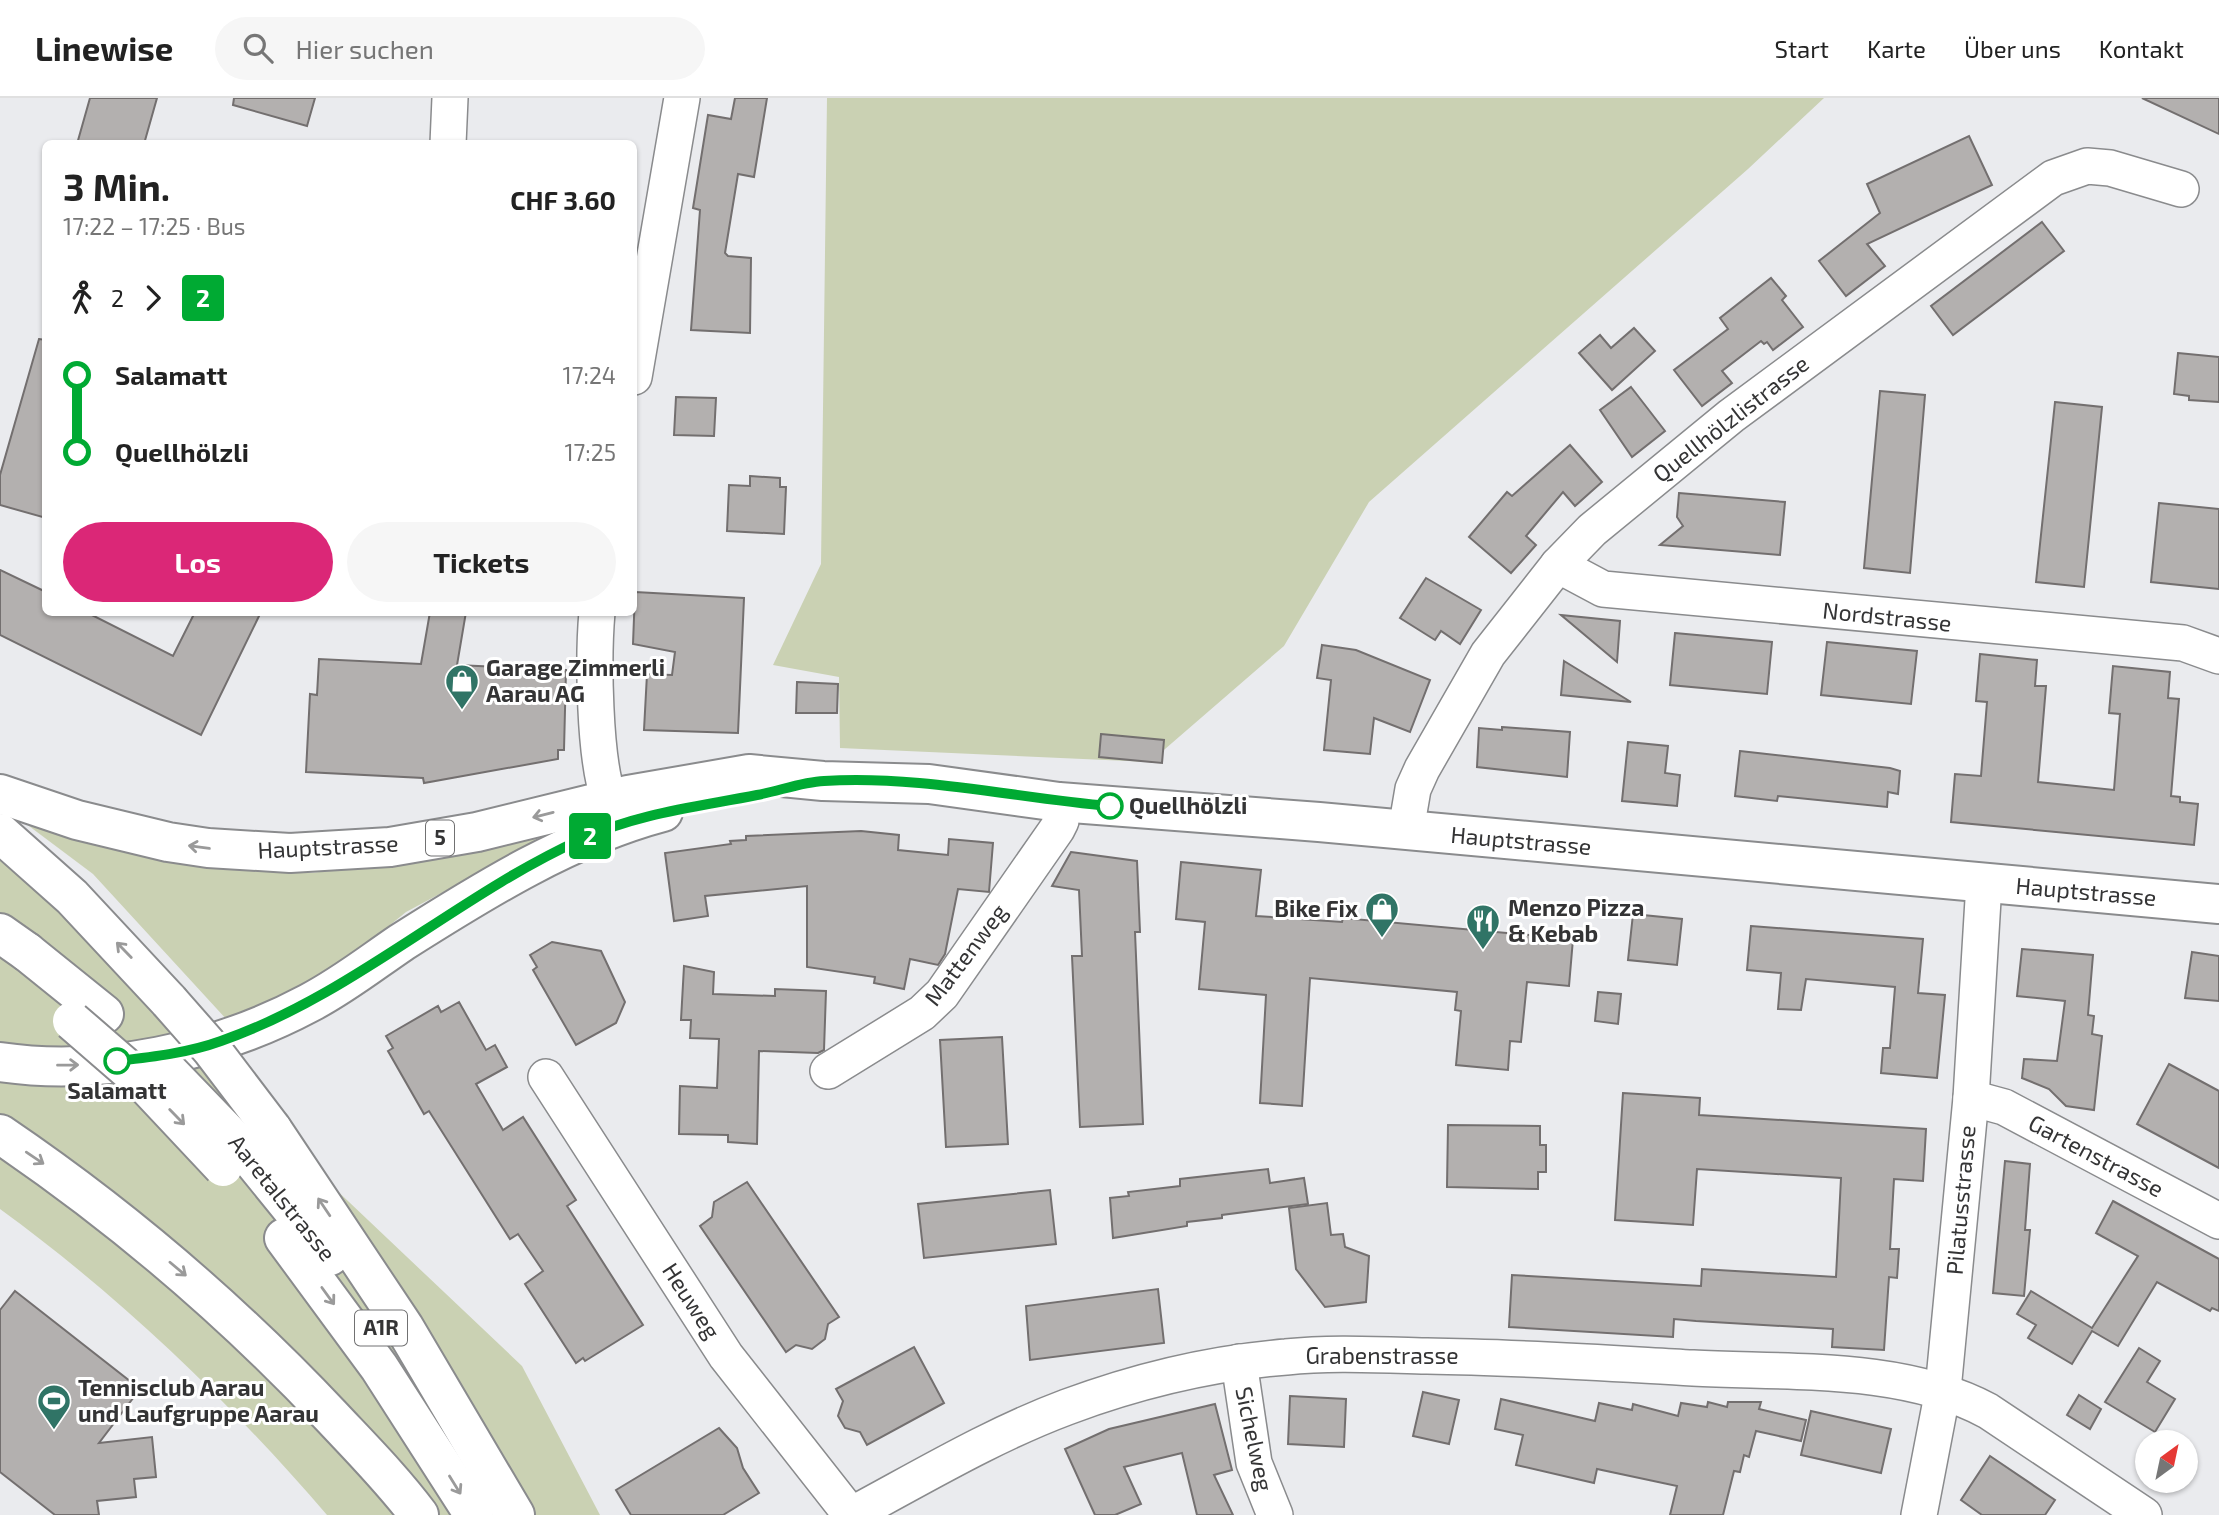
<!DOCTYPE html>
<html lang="de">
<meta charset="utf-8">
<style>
:root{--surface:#fff;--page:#f6f6f6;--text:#222;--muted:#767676;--line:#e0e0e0;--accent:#db2777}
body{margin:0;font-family:"Exo 2",sans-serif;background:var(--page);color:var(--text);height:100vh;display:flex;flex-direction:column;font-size:26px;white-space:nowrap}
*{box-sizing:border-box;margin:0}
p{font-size:23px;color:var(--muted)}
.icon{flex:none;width:38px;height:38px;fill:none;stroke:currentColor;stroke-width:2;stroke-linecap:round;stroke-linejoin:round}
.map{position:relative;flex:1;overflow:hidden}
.panel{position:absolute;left:42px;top:42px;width:595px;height:476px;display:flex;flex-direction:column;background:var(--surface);border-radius:10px;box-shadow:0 2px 5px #0004}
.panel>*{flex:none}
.badge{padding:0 14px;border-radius:5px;font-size:24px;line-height:46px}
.needle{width:46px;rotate:33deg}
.controls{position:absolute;left:2135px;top:1332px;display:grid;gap:14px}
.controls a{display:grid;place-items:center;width:63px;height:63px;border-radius:50%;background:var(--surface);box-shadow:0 2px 5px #0004;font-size:35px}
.map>.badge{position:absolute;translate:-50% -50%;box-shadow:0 0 0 4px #fff}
.legs{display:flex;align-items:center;gap:10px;height:77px;padding:0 21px;font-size:23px}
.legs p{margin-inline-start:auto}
.summary{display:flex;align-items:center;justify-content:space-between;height:119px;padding:0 21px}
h1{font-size:38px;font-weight:700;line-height:52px}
.cta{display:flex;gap:14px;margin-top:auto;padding:14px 21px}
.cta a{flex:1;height:80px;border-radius:42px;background:var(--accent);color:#fff;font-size:28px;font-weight:700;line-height:80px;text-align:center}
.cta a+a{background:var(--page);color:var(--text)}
ul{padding:0 21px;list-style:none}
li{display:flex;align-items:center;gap:24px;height:77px;font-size:26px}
li i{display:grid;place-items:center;width:10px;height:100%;margin:0 9px;background:currentColor}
li i::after{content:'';width:18px;height:18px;margin:-9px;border:5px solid;border-radius:50%;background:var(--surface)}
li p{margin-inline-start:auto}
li:first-child i{background:linear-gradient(#0000 50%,currentColor 0)}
li:last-child i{background:linear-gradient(currentColor 50%,#0000 0)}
header{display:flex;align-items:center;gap:42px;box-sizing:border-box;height:98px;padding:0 35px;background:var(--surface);border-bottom:2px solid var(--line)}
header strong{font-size:33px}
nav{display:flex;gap:38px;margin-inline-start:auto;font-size:24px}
.search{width:490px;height:63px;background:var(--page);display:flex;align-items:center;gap:18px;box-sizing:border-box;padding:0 24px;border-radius:38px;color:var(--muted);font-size:26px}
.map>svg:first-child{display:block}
.green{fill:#cad1b3}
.building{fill:#b3b0af;stroke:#736f6f;stroke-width:2}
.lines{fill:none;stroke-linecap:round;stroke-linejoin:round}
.minor-casing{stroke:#8a8b8d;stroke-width:38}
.major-casing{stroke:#8a8b8d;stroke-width:42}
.highway-casing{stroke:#8a8b8d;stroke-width:42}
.minor{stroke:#fff;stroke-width:35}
.major{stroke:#fff;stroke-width:38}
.highway{stroke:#fff;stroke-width:38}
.highway-bridge-casing{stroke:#8a8b8d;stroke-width:42;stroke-linecap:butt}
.highway-bridge{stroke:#fff;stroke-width:38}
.oneway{stroke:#9a9a9a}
.line-1-casing{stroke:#fff;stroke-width:16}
.line-1{stroke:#0a3;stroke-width:10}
.stop-1-dot{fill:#fff;stroke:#0a3;stroke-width:3.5}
.labels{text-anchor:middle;stroke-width:6;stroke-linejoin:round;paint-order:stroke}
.shield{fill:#fff;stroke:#717172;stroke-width:2}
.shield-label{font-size:21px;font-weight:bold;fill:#343435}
.street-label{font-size:23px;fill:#343435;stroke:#fff}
.poi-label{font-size:23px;font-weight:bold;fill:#343435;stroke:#fff;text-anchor:start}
.stop-label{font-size:23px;font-weight:bold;fill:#343435;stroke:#fff;text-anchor:start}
</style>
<header>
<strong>Linewise</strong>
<div class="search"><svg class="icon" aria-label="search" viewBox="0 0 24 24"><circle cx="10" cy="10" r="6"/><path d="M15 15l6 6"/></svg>Hier suchen</div>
<nav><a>Start</a><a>Karte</a><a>Über uns</a><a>Kontakt</a></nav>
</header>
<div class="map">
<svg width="2219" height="1417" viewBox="0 0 2219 1417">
<rect width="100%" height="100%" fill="#eaebee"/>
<g class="green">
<path d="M827 0H1824L1748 71 1369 404 1284 548 1150 664 840 650 839 579 773 567 821 466Z"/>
<path d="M21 722 234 768 310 775 405 765 542 737 516 755 406 814 335 872 228 923 93 776Z"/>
<path d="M0 735 272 1031 522 1268 600 1417H327C229 1303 122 1200 0 1111Z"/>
</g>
<g class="building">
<path d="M90 0H157L144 46H77Z"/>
<path d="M234 0H315L307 28 233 7Z"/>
<path d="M735 0H767L754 79 738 76 725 155 728 158 751 160 750 235 691 232 700 112 693 110 708 17 731 21Z"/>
<path d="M2142 0H2219V36Z"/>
<path d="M1969 38 1992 87 1867 146 1885 168 1846 198 1819 163 1880 115 1867 86Z"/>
<path d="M2042 124 2064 153 1953 237 1931 208Z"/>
<path d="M1771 180 1786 198 1782 202 1803 229 1773 252 1767 244 1764 246 1761 243 1722 273 1732 285 1702 308 1674 272 1728 231 1720 220Z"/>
<path d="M1634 230 1655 253 1612 292 1579 255 1600 237 1611 250Z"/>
<path d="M39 241 46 242V420L0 407V377Z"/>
<path d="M2178 255 2219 259V304L2189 302V298L2174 296Z"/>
<path d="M1631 289 1665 333 1632 359 1600 312Z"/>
<path d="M1880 293 1925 297 1910 475 1864 470Z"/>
<path d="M676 299 716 300 714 338 674 337Z"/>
<path d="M2055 304 2102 309 2084 489 2036 484Z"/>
<path d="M1570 347 1602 384 1575 408 1563 394 1526 438 1536 447 1511 475 1469 439 1507 394 1512 398Z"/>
<path d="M750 378 780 380V389H786L784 436 727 433 729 387 750 388Z"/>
<path d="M1679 395 1785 404 1780 457 1660 447 1683 428 1677 419Z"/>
<path d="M2159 405 2219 411V491L2151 484Z"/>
<path d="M0 472 46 494V514H86L173 558 195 514H261L201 637 0 537Z"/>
<path d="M1426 480 1481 512 1460 546 1441 533 1435 542 1400 520Z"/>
<path d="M635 494 744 500 738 635 644 632 647 576 672 577 675 554 633 546Z"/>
<path d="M430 514H466L457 567 566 572 564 652H558V661L424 685 423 680 306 674 310 596 317 597 319 561 421 566Z"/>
<path d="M1561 517 1620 523 1617 564Z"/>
<path d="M1675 535 1772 544 1767 596 1670 587Z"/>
<path d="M1827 544 1917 553 1911 606 1821 597Z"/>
<path d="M1322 547 1356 552 1430 582 1410 634 1374 620 1370 656 1324 652 1331 582 1317 580Z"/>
<path d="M1980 556 2037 562 2035 588H2046L2038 684 2114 692 2120 616 2109 615 2113 568 2170 574 2168 600 2179 601 2171 698 2180 699V704L2198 706 2194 747 1951 724 1955 676 1981 678 1987 604 1976 603Z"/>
<path d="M1564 563 1631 604 1561 597Z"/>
<path d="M797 584 838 586 837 615H796Z"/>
<path d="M1502 629 1570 634 1567 679 1477 669 1479 630 1502 632Z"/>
<path d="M1101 636 1164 642 1162 665 1099 659Z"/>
<path d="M1628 644 1668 648 1665 675 1680 677 1677 708 1622 703Z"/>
<path d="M1740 653 1890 670 1900 673 1898 696 1888 694 1887 709 1778 698 1777 703 1735 698Z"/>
<path d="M861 733 899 737 898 752 948 757 949 741 993 745 989 794 958 791 945 856 938 867 910 861 904 891 874 885 875 879 807 869V788L705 798 708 818 674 823 665 755 731 746 730 743 746 742V738Z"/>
<path d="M1071 754 1137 763 1140 834H1135L1143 1026 1080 1029 1072 858H1082L1079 792 1052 788Z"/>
<path d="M1181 764 1261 772 1256 818 1342 824 1343 820 1573 841 1569 888 1527 884 1521 944 1510 943 1508 972 1456 967 1461 913 1455 912 1457 894 1310 880 1302 1008 1260 1005 1266 897 1199 891 1205 824 1176 821Z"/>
<path d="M1633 816 1682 821 1677 867 1628 862Z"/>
<path d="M1751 828 1923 841 1918 895 1945 897 1937 980 1881 975 1883 950H1890L1895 889 1806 881 1801 912 1778 911 1781 875 1747 872Z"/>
<path d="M552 844 601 853 625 904 616 925 576 947 533 872 537 869 530 857Z"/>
<path d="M2022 851 2093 857 2088 917 2094 918 2092 936 2102 938 2094 1012 2066 1008 2049 991 2022 980 2024 961 2057 963 2065 903 2017 898Z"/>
<path d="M2192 854 2219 858V903L2185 900Z"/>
<path d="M684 868 714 874 713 896 775 898V891L826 893 824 952 818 955 759 953 757 1046 728 1044V1037L679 1036 680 988 717 990 719 941 690 940 691 922H681Z"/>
<path d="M1598 894 1621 896 1618 926 1595 923Z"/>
<path d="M459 904 486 952 495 947 507 969 476 986 503 1032 523 1019 576 1102 567 1108 643 1227 585 1263 583 1260 576 1265 525 1186 543 1173 518 1136 510 1141 429 1013 424 1016 388 953 393 950 386 938 438 908 441 914Z"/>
<path d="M1002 939 1008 1046 946 1049 940 942Z"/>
<path d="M2169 966 2219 993V1070L2137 1026Z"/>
<path d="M1623 995 1700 1000 1699 1017 1926 1031 1923 1083 1894 1081 1890 1151H1899L1897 1180 1889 1179 1884 1252 1832 1249 1833 1231 1696 1223 1674 1221 1673 1239 1509 1229 1512 1177 1701 1188 1702 1171 1836 1179 1841 1080 1697 1071 1693 1127 1615 1122Z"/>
<path d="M1448 1027 1540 1028V1047H1546V1074H1538V1091L1447 1089Z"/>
<path d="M2005 1063 2030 1066 2025 1132H2030L2024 1198 1993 1195Z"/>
<path d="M1268 1071 1270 1085 1304 1080 1308 1106 1222 1117V1120L1187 1124V1128L1113 1140 1110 1100 1129 1098 1128 1094 1180 1088V1081Z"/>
<path d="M747 1084 839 1219 828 1226 825 1241 812 1251 796 1247 786 1254 700 1128 712 1119 714 1104Z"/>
<path d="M1050 1092 1056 1146 924 1160 918 1106Z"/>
<path d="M2113 1103 2219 1161V1213L2212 1210 2210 1213 2157 1184 2118 1248 2092 1233 2072 1266 2028 1240 2036 1227 2017 1216 2031 1193 2092 1230 2138 1158 2096 1135Z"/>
<path d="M1327 1105 1331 1137 1343 1136 1345 1149 1369 1158 1366 1204 1325 1209 1296 1171 1289 1110Z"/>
<path d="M1158 1191 1164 1245 1030 1262 1026 1208Z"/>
<path d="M15 1193 140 1291 99 1345 152 1339 156 1379 134 1381 136 1399 97 1403 99 1417H55L0 1374V1212Z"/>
<path d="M914 1249 944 1305 867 1347 860 1334 845 1330 838 1318 843 1303 836 1291Z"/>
<path d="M2139 1250 2160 1263 2147 1284 2175 1301 2155 1334 2105 1304Z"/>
<path d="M1423 1294 1459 1302 1449 1346 1413 1338Z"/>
<path d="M2079 1297 2101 1311 2090 1331 2067 1317Z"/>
<path d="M1290 1298 1346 1301 1344 1349 1288 1346Z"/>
<path d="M1501 1301 1595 1323 1599 1305 1632 1312 1633 1306 1678 1318 1681 1305 1707 1309 1708 1304 1727 1309 1728 1304H1761L1759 1311 1806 1322 1801 1343 1756 1333 1749 1359 1744 1357 1740 1374 1734 1373 1723 1417H1670L1677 1388 1597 1371 1594 1385 1516 1367 1523 1337 1495 1331Z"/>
<path d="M1215 1306 1232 1372 1214 1377 1233 1417H1197L1182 1355 1124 1369 1141 1406 1115 1417H1095L1065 1351 1109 1331Z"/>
<path d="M1811 1313 1891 1331 1881 1375 1801 1357Z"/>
<path d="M719 1330 737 1350 743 1370 759 1395 723 1417H631L616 1392Z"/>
<path d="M1990 1358 2055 1402 2045 1417H1982L1961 1402Z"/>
</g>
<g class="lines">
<g class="minor-casing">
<g id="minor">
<path d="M448 46 450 0"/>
<path d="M634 279 682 0"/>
<path d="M1558 467 1603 491 2183 545 2219 558"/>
<path d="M597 514C593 559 594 661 609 701"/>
<path d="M1406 732 1413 691 1422 671 1488 556 1558 467 1592 432 1731 318 2053 80 2087 68 2110 70 2181 91"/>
<path d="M828 973 922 915 942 896 1057 731 1061 723 1059 704"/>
<path d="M546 979 726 1258 851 1417"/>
<path d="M1971 1000 2004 1009 2219 1123"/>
<path d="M1239 1264 1254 1365 1275 1417"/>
<path d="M851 1417C922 1379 992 1337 1067 1309 1137 1283 1212 1265 1286 1259 1333 1254 1380 1257 1427 1258 1516 1259 1604 1265 1693 1270 1787 1275 1903 1267 1988 1313L2144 1417"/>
<path d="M1919 1417 1943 1292 1971 1000 1984 785"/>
</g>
</g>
<g class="major-casing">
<g id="major">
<path d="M0 696 77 722 168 744 208 750 290 755 390 749 477 734 628 697 749 676 823 683 929 686 1059 704 1319 724 2219 806"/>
<path d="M0 835 27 854"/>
<path d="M0 964C103 979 217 954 309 905 342 888 371 865 402 844 484 792 569 739 663 714"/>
</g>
</g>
<g class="highway-casing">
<g id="highway">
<path d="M0 735 72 799 169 903"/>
<path d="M27 854 104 916"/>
<path d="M272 1031 404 1229 515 1417"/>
<path d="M0 1036C121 1118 230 1211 331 1318 361 1350 392 1381 419 1417"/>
<path d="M244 1052 330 1158"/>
<path d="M284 1140 379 1269 474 1417"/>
</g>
</g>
<use href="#minor" class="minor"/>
<use href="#major" class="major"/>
<use href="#highway" class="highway"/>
<g class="highway-bridge-casing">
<g id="highway-bridge">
<path d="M169 903 212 952 272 1031"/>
<path d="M72 923 147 988 223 1069"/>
<path d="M158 963 244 1052"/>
</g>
</g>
<use href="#highway-bridge" class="highway-bridge"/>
</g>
<defs><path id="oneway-shaft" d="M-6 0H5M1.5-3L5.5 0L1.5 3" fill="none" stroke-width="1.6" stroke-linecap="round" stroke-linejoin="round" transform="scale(1.75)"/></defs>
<g class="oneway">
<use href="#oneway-shaft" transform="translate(543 717) rotate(166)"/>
<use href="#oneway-shaft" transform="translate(199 749) rotate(-172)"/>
<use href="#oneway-shaft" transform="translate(124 852) rotate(-134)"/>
<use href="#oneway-shaft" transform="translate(68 967) rotate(-1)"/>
<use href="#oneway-shaft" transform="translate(177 1019) rotate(46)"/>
<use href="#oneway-shaft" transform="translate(35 1060) rotate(34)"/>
<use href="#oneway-shaft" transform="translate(324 1109) rotate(-124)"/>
<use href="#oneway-shaft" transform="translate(178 1171) rotate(40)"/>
<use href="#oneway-shaft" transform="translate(328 1198) rotate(54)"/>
<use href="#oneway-shaft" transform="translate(455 1387) rotate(58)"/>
</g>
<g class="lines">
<g class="line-1-casing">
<path id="line-1" d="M117 963C152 959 188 955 221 943 353 897 456 798 582 741 639 715 697 709 757 697 779 693 802 684 824 683 920 677 1016 700 1110 708"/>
</g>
<use href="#line-1" class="line-1"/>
</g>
<defs>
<g id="shop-pin" transform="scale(1.75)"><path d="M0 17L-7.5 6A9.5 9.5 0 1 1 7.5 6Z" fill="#307466" stroke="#fff"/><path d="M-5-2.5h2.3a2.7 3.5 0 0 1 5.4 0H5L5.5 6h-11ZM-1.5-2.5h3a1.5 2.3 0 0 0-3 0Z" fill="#fff"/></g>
<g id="restaurant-pin" transform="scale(1.75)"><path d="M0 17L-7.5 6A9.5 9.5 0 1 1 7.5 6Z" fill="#307466" stroke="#fff"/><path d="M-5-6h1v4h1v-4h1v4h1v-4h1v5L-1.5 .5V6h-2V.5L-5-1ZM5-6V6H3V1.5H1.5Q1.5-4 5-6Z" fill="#fff"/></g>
<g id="stadium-pin" transform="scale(1.75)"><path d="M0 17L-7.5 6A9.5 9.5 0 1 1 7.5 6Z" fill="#307466" stroke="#fff"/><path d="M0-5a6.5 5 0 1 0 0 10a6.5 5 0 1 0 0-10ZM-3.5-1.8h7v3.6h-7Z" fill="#fff"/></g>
</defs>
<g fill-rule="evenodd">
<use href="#shop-pin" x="462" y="583"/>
<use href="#shop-pin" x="1382" y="811"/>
<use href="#restaurant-pin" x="1483" y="823"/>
<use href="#stadium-pin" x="54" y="1303"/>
</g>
<g class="stop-1-dot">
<circle cx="1110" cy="708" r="12"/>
<circle cx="117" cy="963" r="12"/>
</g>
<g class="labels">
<g class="shield">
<rect x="426" y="722.5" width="28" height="35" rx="5"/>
<rect x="355" y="1212.5" width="52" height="35" rx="5"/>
</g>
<g class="shield-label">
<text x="440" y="747">5</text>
<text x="381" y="1237">A1R</text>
</g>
<g class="street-label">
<text transform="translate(1731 321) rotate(-38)" y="8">Quellhölzlistrasse</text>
<text transform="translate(1887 519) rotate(6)" y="8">Nordstrasse</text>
<text transform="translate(1521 743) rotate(5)" y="8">Hauptstrasse</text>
<text transform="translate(328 749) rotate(-3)" y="8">Hauptstrasse</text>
<text transform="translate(2086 794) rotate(5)" y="8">Hauptstrasse</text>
<text transform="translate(966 857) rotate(-53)" y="8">Mattenweg</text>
<text transform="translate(2096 1058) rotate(28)" y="8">Gartenstrasse</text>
<text transform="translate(282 1100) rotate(51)" y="8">Aaretalstrasse</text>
<text transform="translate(1961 1102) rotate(-85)" y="8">Pilatusstrasse</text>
<text transform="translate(691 1203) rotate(57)" y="8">Heuweg</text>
<text x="1382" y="1266">Grabenstrasse</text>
<text transform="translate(1254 1341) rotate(78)" y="8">Sichelweg</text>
</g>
<g class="poi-label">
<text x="486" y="578">Garage Zimmerli<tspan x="486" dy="26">Aarau AG</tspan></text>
<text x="1508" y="818">Menzo Pizza<tspan x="1508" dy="26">&amp; Kebab</tspan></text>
<text x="1358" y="819" text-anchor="end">Bike Fix</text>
<text x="78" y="1298">Tennisclub Aarau<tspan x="78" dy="26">und Laufgruppe Aarau</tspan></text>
</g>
<g class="stop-label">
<text x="1129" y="716">Quellhölzli</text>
<text x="117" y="1001" text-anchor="middle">Salamatt</text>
</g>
</g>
</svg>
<div class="controls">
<a><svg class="needle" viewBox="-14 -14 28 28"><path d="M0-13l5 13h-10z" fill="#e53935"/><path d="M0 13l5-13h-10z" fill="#767676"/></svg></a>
</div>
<b class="badge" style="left:590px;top:738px;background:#0a3;color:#fff">2</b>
<section class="panel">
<div class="summary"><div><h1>3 Min.</h1><p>17:22 – 17:25 · Bus</p></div><b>CHF 3.60</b></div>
<div class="legs"><svg class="icon" aria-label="walk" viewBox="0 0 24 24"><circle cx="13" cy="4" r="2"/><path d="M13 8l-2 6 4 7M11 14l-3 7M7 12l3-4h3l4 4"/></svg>2<svg class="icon" aria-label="forward" viewBox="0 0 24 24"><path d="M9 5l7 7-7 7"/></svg><b class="badge" style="background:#0a3;color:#fff">2</b></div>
<ul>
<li><i style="color:#0a3"></i><b>Salamatt</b><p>17:24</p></li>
<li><i style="color:#0a3"></i><b>Quellhölzli</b><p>17:25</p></li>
</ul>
<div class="cta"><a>Los</a><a>Tickets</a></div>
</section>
</div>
